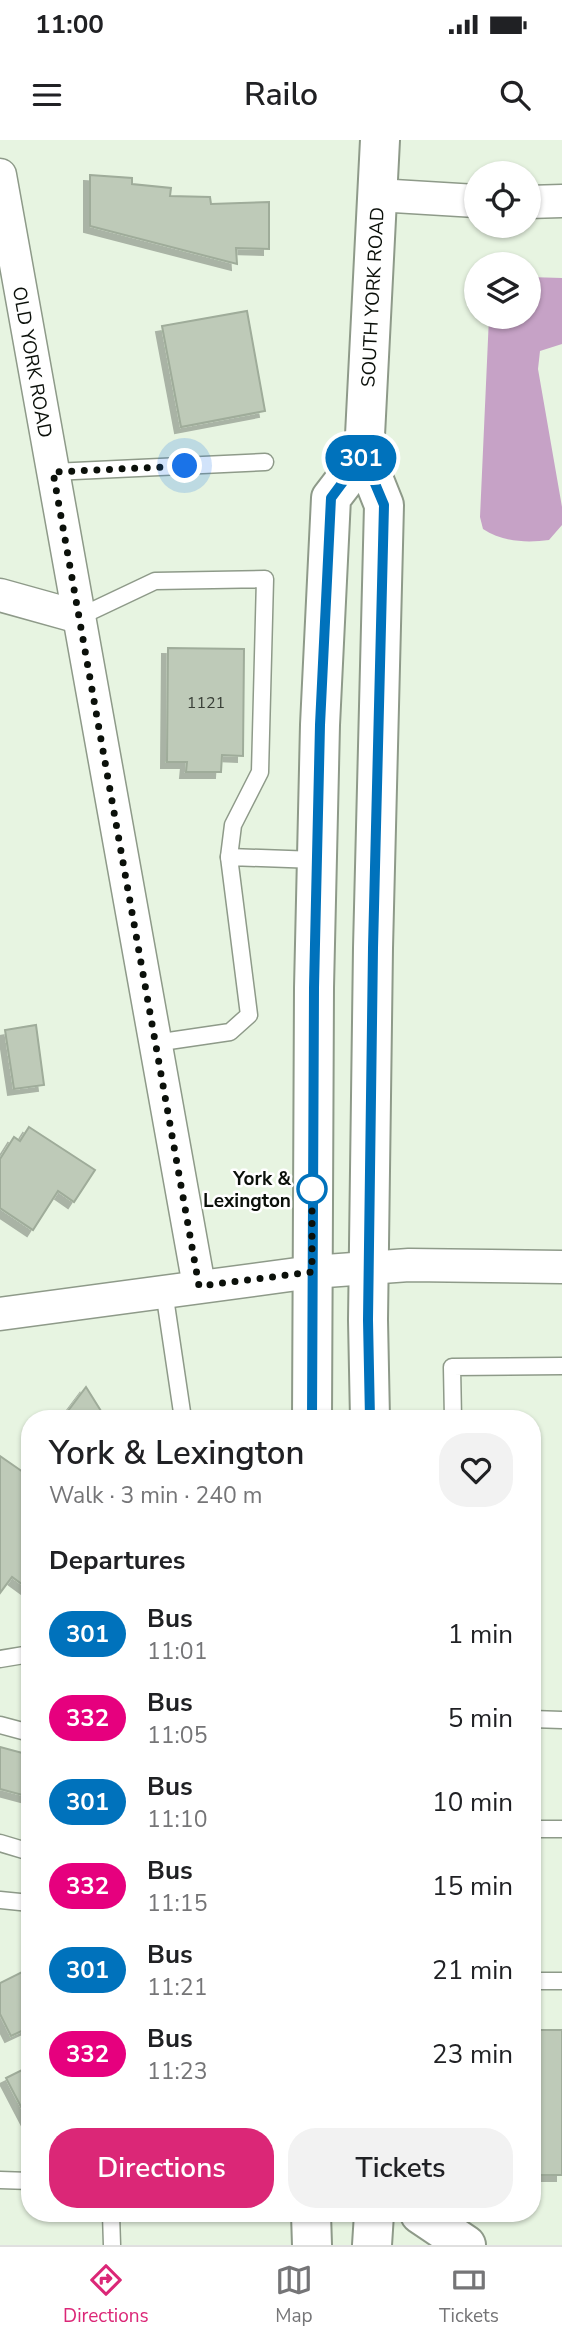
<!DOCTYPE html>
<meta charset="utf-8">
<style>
:root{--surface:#fff;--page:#f2f2f2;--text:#202124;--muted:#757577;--line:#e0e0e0;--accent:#db2777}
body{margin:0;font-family:"Nunito Sans",sans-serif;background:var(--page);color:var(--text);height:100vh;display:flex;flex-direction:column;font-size:26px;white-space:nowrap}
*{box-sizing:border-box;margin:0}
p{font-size:23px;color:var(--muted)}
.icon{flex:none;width:38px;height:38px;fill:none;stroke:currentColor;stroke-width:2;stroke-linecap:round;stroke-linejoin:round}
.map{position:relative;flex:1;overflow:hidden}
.sheet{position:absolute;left:21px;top:1270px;width:520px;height:812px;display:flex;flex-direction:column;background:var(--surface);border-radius:28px;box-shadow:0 2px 5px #0004}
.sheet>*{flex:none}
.badge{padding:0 14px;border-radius:23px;font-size:24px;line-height:46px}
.buttons{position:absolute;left:464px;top:21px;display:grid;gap:14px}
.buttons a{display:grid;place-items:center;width:77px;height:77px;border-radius:50%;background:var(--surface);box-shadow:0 2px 5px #0004;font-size:35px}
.you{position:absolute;width:35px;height:35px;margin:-18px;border:5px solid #fff;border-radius:50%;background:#1a73e8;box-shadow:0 0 0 10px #1a73e833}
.map>.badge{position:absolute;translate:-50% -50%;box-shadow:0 0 0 4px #fff}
h2{padding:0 28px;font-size:26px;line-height:63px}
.round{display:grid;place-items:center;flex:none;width:74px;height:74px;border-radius:28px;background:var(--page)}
.headline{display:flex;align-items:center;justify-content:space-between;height:119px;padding:0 28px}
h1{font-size:33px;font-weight:600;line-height:52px}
.action{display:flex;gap:14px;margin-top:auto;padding:14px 28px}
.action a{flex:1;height:80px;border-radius:28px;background:var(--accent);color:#fff;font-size:28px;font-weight:600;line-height:80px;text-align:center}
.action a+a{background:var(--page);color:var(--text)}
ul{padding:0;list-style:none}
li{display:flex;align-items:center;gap:21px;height:84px;padding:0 28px}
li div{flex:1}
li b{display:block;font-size:26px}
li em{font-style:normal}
li .badge{min-width:77px;font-weight:700;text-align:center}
.status{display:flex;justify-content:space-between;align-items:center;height:49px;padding:0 35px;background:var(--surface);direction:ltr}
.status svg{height:19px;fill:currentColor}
header{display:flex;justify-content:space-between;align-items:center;height:91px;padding:0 28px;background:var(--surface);font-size:32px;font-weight:600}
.tab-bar{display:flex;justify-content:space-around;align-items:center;height:98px;border-top:2px solid var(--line);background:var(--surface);font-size:19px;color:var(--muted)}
.tab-bar a{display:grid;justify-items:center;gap:4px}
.tab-bar .current{color:var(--accent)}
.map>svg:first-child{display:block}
.water{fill:#c6a2c6}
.building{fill:#becab8;stroke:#9fac9a;stroke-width:2;filter:url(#shadow)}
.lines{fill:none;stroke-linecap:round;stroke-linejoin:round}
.lane-casing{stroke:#8e9a89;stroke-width:19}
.street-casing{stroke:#8e9a89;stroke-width:35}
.secondary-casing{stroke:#8e9a89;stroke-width:42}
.lane{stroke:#fff;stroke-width:16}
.street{stroke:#fff;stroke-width:32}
.secondary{stroke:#fff;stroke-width:38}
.line-casing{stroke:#fff;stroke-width:16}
.line{stroke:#0072bc;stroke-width:10}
.walk{stroke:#0b100a;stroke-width:7;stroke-dasharray:0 12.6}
.stop-dot{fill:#fff;stroke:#0072bc;stroke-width:3.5}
.labels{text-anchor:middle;stroke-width:5;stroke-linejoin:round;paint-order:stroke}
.number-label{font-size:16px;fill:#383e36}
.street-label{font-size:19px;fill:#0b100a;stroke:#fff}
.stop-label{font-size:19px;font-weight:bold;fill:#0b100a;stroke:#fff;text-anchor:end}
</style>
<div class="status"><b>11:00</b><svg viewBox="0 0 49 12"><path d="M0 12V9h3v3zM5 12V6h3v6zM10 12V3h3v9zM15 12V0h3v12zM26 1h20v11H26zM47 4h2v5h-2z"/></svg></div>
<header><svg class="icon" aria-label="menu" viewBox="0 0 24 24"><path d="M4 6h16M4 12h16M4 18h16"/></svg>Railo<svg class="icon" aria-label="search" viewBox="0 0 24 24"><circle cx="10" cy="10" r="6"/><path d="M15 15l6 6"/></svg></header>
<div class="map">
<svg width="562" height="2105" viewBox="0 0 562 2105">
<defs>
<filter id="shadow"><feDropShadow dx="-6" dy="6" stdDeviation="0" flood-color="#0004"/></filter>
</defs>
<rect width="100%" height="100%" fill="#e7f4e1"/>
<path class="water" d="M529 137 562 138V204L540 211 538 229 562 367V385L549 400C527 403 502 402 483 389L480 377 489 177H528Z"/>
<g class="building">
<path d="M90 35 132 38V44L171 48 170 56 210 57 211 64 269 62V109L236 108 237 124 90 86Z"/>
<path d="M247 171 265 271 181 287 162 186Z"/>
<path d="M168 508 244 509 243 616 222 615 221 632H186L187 622H167Z"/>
<path d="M36 885 44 945 14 949 5 890Z"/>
<path d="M29 987 95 1030 74 1062 58 1051 33 1090 0 1068V1019L14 997 20 1001Z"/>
<path d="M86 1247 106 1279H62Z"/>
<path d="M0 1316 23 1332 30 1323V1450L12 1437 0 1453Z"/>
<path d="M0 1607 30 1615V1657L0 1649Z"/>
<path d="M30 1828V1887L11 1896 0 1874V1843Z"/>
<rect x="532" y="1890" width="30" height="145"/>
<path d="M30 1926V1984L6 1938Z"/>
</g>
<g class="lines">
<g class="lane-casing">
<g id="lane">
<path d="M53 332 265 322"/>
<path d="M79 477 155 441 265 439 260 632 233 685 229 717"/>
<path d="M155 903 230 892 249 875 229 717 316 720"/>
<path d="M164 1151 183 1279"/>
<path d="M453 1279 452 1227 562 1226"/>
<path d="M0 1519 30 1514"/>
<path d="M532 1579 562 1580"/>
<path d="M0 1585 30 1593"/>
<path d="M532 1689H562"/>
<path d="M0 1703 30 1712"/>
<path d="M0 1760 30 1763"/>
<path d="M532 1841H562"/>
<path d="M0 2040 30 2041"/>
<path d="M111 2074 112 2105"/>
</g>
</g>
<g class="street-casing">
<g id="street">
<path d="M0 35 199 1146"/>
<path d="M377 55 476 61"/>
<path d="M528 62 562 61"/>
<path d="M0 455 79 477"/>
<path d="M0 1174 312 1132 409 1125 562 1127"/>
</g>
</g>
<g class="secondary-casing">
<g id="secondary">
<path d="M312 1279 314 848 320 585 331 358 364 315"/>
<path d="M370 1279 368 1180 373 808 384 365 364 315 380 0"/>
<path d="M311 2074 312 2105"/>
<path d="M420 2074 466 2105"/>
<path d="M372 2105 374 2074"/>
</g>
</g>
<use href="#lane" class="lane"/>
<use href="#street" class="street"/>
<use href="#secondary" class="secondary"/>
</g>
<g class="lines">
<g class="line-casing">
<path id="line" d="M312 1279 314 848 320 585 331 358 363 315 384 365 373 808 368 1180 370 1279"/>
</g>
<use href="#line" class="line"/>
<path class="walk" d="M185 326 53 332 199 1146 312 1132V1041V1049"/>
</g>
<circle class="stop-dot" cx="312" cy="1049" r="14"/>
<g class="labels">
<g class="number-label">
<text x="206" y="568">1121</text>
</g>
<g class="street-label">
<text transform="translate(372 157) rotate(-87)" y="7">SOUTH YORK ROAD</text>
<text transform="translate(33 222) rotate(80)" y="7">OLD YORK ROAD</text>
</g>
<g class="stop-label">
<text x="291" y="1045">York &amp;<tspan x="291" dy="22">Lexington</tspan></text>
</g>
</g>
</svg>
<div class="buttons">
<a><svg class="icon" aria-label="locate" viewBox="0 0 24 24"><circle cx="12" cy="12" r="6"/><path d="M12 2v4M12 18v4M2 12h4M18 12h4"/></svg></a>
<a><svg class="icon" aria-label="layers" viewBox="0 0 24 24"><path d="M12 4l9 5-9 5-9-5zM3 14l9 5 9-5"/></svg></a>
</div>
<div class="you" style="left:185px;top:326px"></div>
<b class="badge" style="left:361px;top:318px;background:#0072bc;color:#fff">301</b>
<section class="sheet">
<div class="headline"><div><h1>York &amp; Lexington</h1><p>Walk · 3 min · 240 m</p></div><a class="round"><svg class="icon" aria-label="heart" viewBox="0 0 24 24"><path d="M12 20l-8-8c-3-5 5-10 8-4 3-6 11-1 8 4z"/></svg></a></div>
<h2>Departures</h2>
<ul>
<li><span class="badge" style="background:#0072bc;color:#fff">301</span><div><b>Bus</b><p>11:01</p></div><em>1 min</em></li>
<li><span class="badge" style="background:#e6007e;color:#fff">332</span><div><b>Bus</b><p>11:05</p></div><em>5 min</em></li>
<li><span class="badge" style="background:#0072bc;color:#fff">301</span><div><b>Bus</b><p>11:10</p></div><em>10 min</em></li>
<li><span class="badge" style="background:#e6007e;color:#fff">332</span><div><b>Bus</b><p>11:15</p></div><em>15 min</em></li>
<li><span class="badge" style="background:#0072bc;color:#fff">301</span><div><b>Bus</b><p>11:21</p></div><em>21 min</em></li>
<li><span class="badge" style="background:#e6007e;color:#fff">332</span><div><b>Bus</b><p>11:23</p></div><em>23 min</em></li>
</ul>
<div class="action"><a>Directions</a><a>Tickets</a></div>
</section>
</div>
<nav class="tab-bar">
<a class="current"><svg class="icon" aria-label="directions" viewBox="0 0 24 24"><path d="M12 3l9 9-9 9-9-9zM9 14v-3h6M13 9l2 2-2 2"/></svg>Directions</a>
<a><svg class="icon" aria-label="map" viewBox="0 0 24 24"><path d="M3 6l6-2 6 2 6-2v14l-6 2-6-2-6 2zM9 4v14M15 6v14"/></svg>Map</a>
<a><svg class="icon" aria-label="tickets" viewBox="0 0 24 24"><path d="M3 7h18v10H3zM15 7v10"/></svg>Tickets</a>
</nav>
